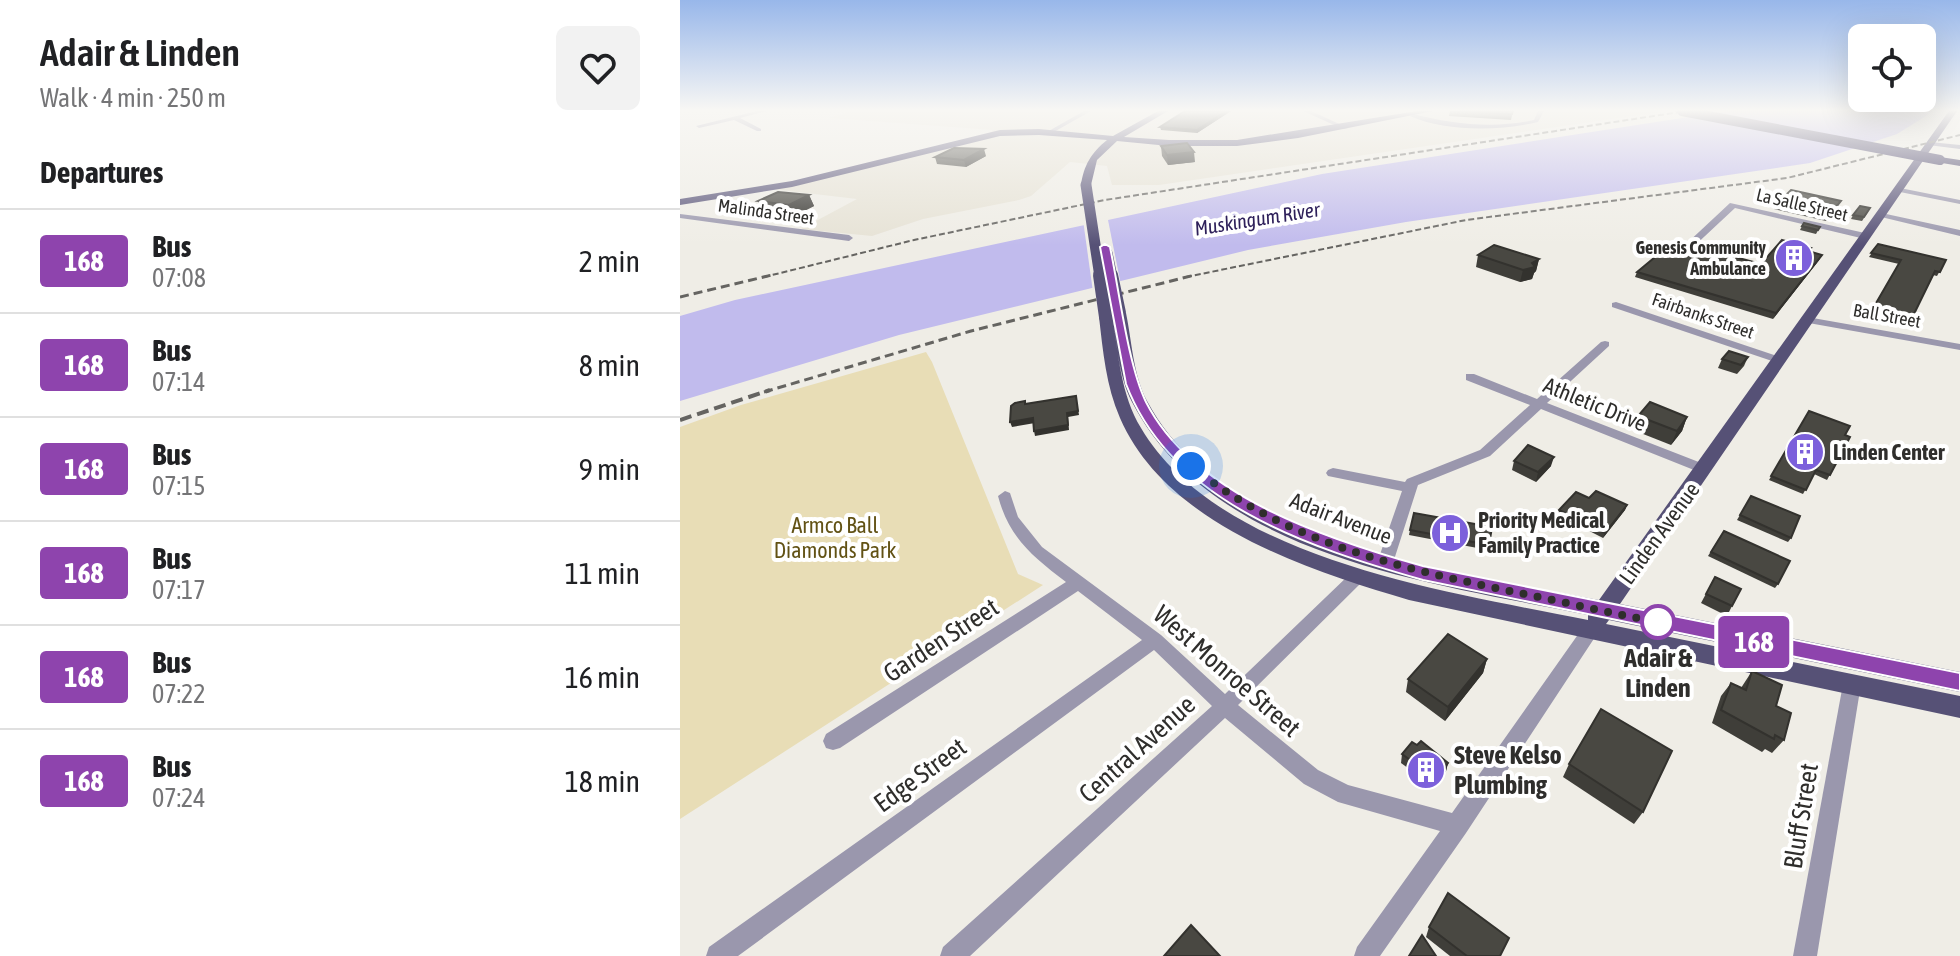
<!DOCTYPE html>
<meta charset="utf-8">
<style>
:root{--surface:#fff;--page:#f2f2f2;--text:#202124;--muted:#757577;--line:#e0e0e0}
body{margin:0;font-family:"Asap Condensed",sans-serif;background:var(--page);color:var(--text);height:100vh;display:flex;flex-direction:column;font-size:30px;white-space:nowrap}
*{box-sizing:border-box;margin:0}
p{font-size:26px;color:var(--muted)}
.icon{flex:none;width:44px;height:44px;fill:none;stroke:currentColor;stroke-width:2;stroke-linecap:round;stroke-linejoin:round}
.map{position:relative;flex:1;overflow:hidden}
.side{display:flex;flex-direction:column;background:var(--surface);width:680px}
.side>*{flex:none}
.badge{padding:0 16px;border-radius:6px;font-size:28px;line-height:52px}
.buttons{position:absolute;left:1168px;top:24px;display:grid;gap:16px}
.buttons a{display:grid;place-items:center;width:88px;height:88px;border-radius:12px;background:var(--surface);box-shadow:0 8px 32px #0002;font-size:40px}
.you{position:absolute;width:40px;height:40px;margin:-20px;border:6px solid #fff;border-radius:50%;background:#1a73e8;box-shadow:0 0 0 12px #1a73e833}
.map>.badge{position:absolute;translate:-50% -50%;box-shadow:0 0 0 4px #fff}
h2{padding:0 40px;font-size:30px;line-height:72px}
.round{display:grid;place-items:center;flex:none;width:84px;height:84px;border-radius:12px;background:var(--page)}
.headline{display:flex;align-items:center;justify-content:space-between;height:136px;padding:0 40px}
h1{font-size:38px;font-weight:600;line-height:60px}
ul{padding:0;list-style:none}
li{display:flex;align-items:center;gap:24px;height:104px;padding:0 40px;border-top:2px solid var(--line)}
li div{flex:1}
li b{display:block;font-size:30px}
li em{font-style:normal}
li .badge{min-width:88px;font-weight:700;text-align:center}
main{display:flex;flex:1;min-height:0}
.map>svg:first-child{display:block}
.built{fill:#e6e2d5}
.green{fill:#e8ddb6}
.water{fill:#c1bbed}
.pier{fill:#efede6}
.lines{fill:none;stroke-linecap:round;stroke-linejoin:round}
.minor{fill:#9a97ad;fill-rule:evenodd}
.major{fill:#565176;fill-rule:evenodd}
.highway{fill:#3f3962;fill-rule:evenodd}
.rail-far2{stroke:#656461;stroke-width:2;stroke-dasharray:6 3;stroke-linecap:butt}
.rail-far1{stroke:#656461;stroke-width:3;stroke-dasharray:9 5;stroke-linecap:butt}
.rail{stroke:#656461;stroke-width:4;stroke-dasharray:12 6;stroke-linecap:butt}
.major-bridge-far1{stroke:#565176;stroke-width:11}
.major-bridge{stroke:#565176;stroke-width:14}
.highway-bridge{stroke:#3f3962;stroke-width:10}
.wall{fill:#3f3e39}
.shaded-wall{fill:#33322e}
.building{fill:#494842;stroke:#33322e;stroke-width:2}
.line{fill:#8e44ad;stroke:#fff;stroke-width:2}
.walk{stroke:#2f2e2c;stroke-width:8;stroke-dasharray:0 14.4}
.stop-dot{fill:#fff;stroke:#8e44ad;stroke-width:4}
.labels{text-anchor:middle;stroke-width:8;stroke-linejoin:round;paint-order:stroke}
.far-street-label{font-size:18px;fill:#2f2e2c;stroke:#fff}
.far-poi-label{font-size:18px;font-weight:bold;fill:#2f2e2c;stroke:#fff;text-anchor:end}
.far-water-label{font-size:20px;font-style:italic;fill:#2e205a;stroke:#fff}
.street-label{font-size:22px;fill:#2f2e2c;stroke:#fff}
.poi-label{font-size:22px;font-weight:bold;fill:#2f2e2c;stroke:#fff;text-anchor:start}
.park-label{font-size:22px;fill:#625215;stroke:#fff}
.near-street-label{font-size:26px;fill:#2f2e2c;stroke:#fff}
.near-stop-label{font-size:26px;font-weight:bold;fill:#2f2e2c;stroke:#fff}
.near-poi-label{font-size:26px;font-weight:bold;fill:#2f2e2c;stroke:#fff;text-anchor:start}
</style>
<main>
<section class="side">
<div class="headline"><div><h1>Adair &amp; Linden</h1><p>Walk · 4 min · 250 m</p></div><a class="round"><svg class="icon" aria-label="heart" viewBox="0 0 24 24"><path d="M12 20l-8-8c-3-5 5-10 8-4 3-6 11-1 8 4z"/></svg></a></div>
<h2>Departures</h2>
<ul>
<li><span class="badge" style="background:#8e44ad;color:#fff">168</span><div><b>Bus</b><p>07:08</p></div><em>2 min</em></li>
<li><span class="badge" style="background:#8e44ad;color:#fff">168</span><div><b>Bus</b><p>07:14</p></div><em>8 min</em></li>
<li><span class="badge" style="background:#8e44ad;color:#fff">168</span><div><b>Bus</b><p>07:15</p></div><em>9 min</em></li>
<li><span class="badge" style="background:#8e44ad;color:#fff">168</span><div><b>Bus</b><p>07:17</p></div><em>11 min</em></li>
<li><span class="badge" style="background:#8e44ad;color:#fff">168</span><div><b>Bus</b><p>07:22</p></div><em>16 min</em></li>
<li><span class="badge" style="background:#8e44ad;color:#fff">168</span><div><b>Bus</b><p>07:24</p></div><em>18 min</em></li>
</ul>
</section>
<div class="map">
<svg width="1280" height="956" viewBox="0 0 1280 956">
<rect width="100%" height="100%" fill="#efede6"/>
<path class="built" d="M173 111H987L479 185H432L427 166 390 162 351 196 339 200 243 219 192 236 121 229 177 199 92 189 306 136 313 130 149 118Z"/>
<path class="green" d="M246 352 252 362 338 574 363 585 0 819V427L61 405Z"/>
<path class="water" d="M1047 111H1254L1217 134 1130 163 726 222 568 250 219 335 0 401V316L55 300 642 174Z"/>
<path class="pier" d="M427 215 441 285 413 292 403 220Z"/>
<g class="lines">
<g class="minor">
<path d="M77 111H87L60 118 81 129V131H77L54 120 19 128 16 126Z"/>
<path d="M404 111H411L372 133 367 132Z"/>
<path d="M623 111H631L668 128 663 129Z"/>
<path d="M858 111H864L858 122C821 131 765 132 730 116L733 114C772 124 814 129 854 120Z"/>
<path d="M1250 142 1280 145V149L1248 145Z"/>
<path d="M1215 187 1280 200V204L1215 191Z"/>
<path d="M1050 203 1185 233 1189 236 1185 239 1055 208 1010 250H1004V246Z"/>
<path d="M1197 212 1280 230V236L1197 216Z"/>
<path d="M0 214 169 235 173 238 169 241 0 218Z"/>
<path d="M936 302 1103 358 1105 360 1099 363 1095 362 932 307V303Z"/>
<path d="M1127 317 1280 344V350L1123 322V318Z"/>
<path d="M925 341 929 342V346L867 403 1029 466 1031 469 1029 472H1019L861 409 810 456 738 485 713 563 711 567 705 569 699 567 697 563 722 491 648 476 646 473 648 470 653 468 725 482 727 479 800 450 850 405 786 380V374H794L857 399 921 342Z"/>
<path d="M325 491 330 493 338 517 362 547 481 635 545 694 670 574 676 572 682 574 684 578 682 582 558 705 638 770 668 785 772 813 904 626 910 624 916 626 919 631 786 833 700 956H674L677 947 760 831 658 802 624 784 545 718 290 956H260L263 947 532 706 474 650 58 956H26L29 947 462 640 398 591 160 748 153 750 146 748 143 741 146 734 386 582C353 557 329 538 318 496Z"/>
<path d="M1172 676 1179 678 1181 684 1137 956H1113L1163 684 1165 678Z"/>
</g>
<g class="major">
<path d="M478 111H488L444 137 489 140H557L737 111H753L618 138 557 146H489L437 141 417 160 411 185 406 188 401 185C404 165 411 153 427 140L359 135 320 136 112 187 0 205V199L112 181 320 130 359 129 433 136Z"/>
<path d="M1269 111H1277L940 604 1280 672V692L929 620 926 624 1280 696V718L729 600C627 570 486 524 440 418 426 386 423 351 419 317L426 313 433 317C438 354 441 395 461 428 540 561 770 592 908 620V615C754 583 533 558 452 402 438 375 437 342 432 313L439 309 446 313C452 342 453 374 467 401 546 548 772 571 919 600Z"/>
</g>
<path class="highway" d="M1260 157 1280 160V166L1256 162V158Z"/>
<g class="rail-far2">
<path d="M84 277 234 240 425 200 1006 111"/>
<path d="M506 277 786 220 1107 178 1280 135"/>
</g>
<g class="rail-far1">
<path d="M0 297 92 275"/>
<path d="M84 392 291 331 515 275"/>
</g>
<path class="rail" d="M0 420 90 390"/>
<g class="major-bridge-far1">
<path d="M406 185 420 277"/>
<path d="M427 253 432 277"/>
</g>
<g class="major-bridge">
<path d="M420 275 426 317"/>
<path d="M431 275 439 313"/>
</g>
<path class="highway-bridge" d="M1002 111 1260 160"/>
</g>
<g class="wall">
<path d="M551 111 517 133 481 130 480 127Z"/>
<path d="M770 111H833L831 120 769 116Z"/>
<path d="M481 146 515 162 488 165 482 156Z"/>
<path d="M306 156 286 167 257 164 255 157Z"/>
<path d="M129 195 134 206 114 216 83 212 78 201Z"/>
<path d="M1096 205H1159L1146 221 1094 209Z"/>
<path d="M1188 212 1182 221 1171 219 1173 215Z"/>
<path d="M1122 226 1140 227 1136 234 1120 230Z"/>
<path d="M1198 244 1266 260 1257 276 1253 275 1230 320 1192 309 1219 264 1189 257Z"/>
<path d="M1131 248 1129 251 1142 255 1139 260 1093 319 955 277 957 272 1002 253 1081 264Z"/>
<path d="M798 255 859 259 856 271 854 273 852 279 840 282 796 267Z"/>
<path d="M1068 357 1064 366 1057 374 1038 368 1042 359Z"/>
<path d="M1129 411 1165 435 1170 437 1147 480 1134 474 1123 494 1089 480Z"/>
<path d="M958 416 1007 417 1002 431 991 445 953 430Z"/>
<path d="M834 461 871 466 856 482 832 470Z"/>
<path d="M1071 496 1111 538 1108 542 1057 520Z"/>
<path d="M947 505 945 510 923 538 878 515 879 510Z"/>
<path d="M812 527 808 550 729 535 730 530Z"/>
<path d="M1044 531 1098 584 1095 588 1028 556Z"/>
<path d="M1035 577 1052 606 1047 616 1021 603Z"/>
<path d="M807 659 803 673 765 721 726 692 728 679Z"/>
<path d="M1072 671 1096 706 1104 740 1092 753 1085 749 1082 752 1032 723 1041 696 1051 683 1061 688Z"/>
<path d="M722 754 768 763 766 771 754 787 721 763Z"/>
<path d="M889 764 963 812 954 824 883 777Z"/>
<path d="M749 927 820 956H770L746 937Z"/>
</g>
<g class="shaded-wall">
<path d="M546 111H551L517 133V130Z"/>
<path d="M304 149 306 156 286 167 284 160Z"/>
<path d="M514 152 515 162 488 165 487 155Z"/>
<path d="M129 195 134 206 114 216 109 205Z"/>
<path d="M1142 255 1139 260 1093 319 1096 313Z"/>
<path d="M859 259 856 271 854 273 852 279 840 282 843 270Z"/>
<path d="M396 396 399 415 388 417 389 430 355 436 354 431 387 413Z"/>
<path d="M1007 417 1002 431 991 445 997 431Z"/>
<path d="M353 418 355 423 332 427 330 422Z"/>
<path d="M874 457 871 466 856 482 858 472Z"/>
<path d="M947 505 945 510 923 538 925 533Z"/>
<path d="M807 659 803 673 765 721 768 707Z"/>
<path d="M768 763 766 771 754 787 756 779Z"/>
</g>
<g class="building">
<path d="M505 111H546L517 130 480 127Z"/>
<path d="M780 111H833L832 114Z"/>
<path d="M507 143 514 152 487 155 481 146Z"/>
<path d="M274 148 304 149 284 160 255 157Z"/>
<path d="M1111 190 1161 201 1148 217 1096 205Z"/>
<path d="M98 192 129 195 109 205 78 201Z"/>
<path d="M1180 206 1190 208 1184 217 1173 215Z"/>
<path d="M1124 223 1140 227 1138 230 1122 226Z"/>
<path d="M1102 240 1131 248 1128 251 1142 255 1096 313 957 272 986 248 1002 253 1014 246 1081 264Z"/>
<path d="M1198 244 1266 260 1260 272 1255 271 1233 316 1195 305 1221 260 1191 253Z"/>
<path d="M814 245 859 259 852 263 855 267 843 270 798 255Z"/>
<path d="M1049 351 1068 357 1061 365 1042 359Z"/>
<path d="M396 396 398 411 387 413 388 425 354 431 353 418 330 422 331 406 335 403 345 401V404Z"/>
<path d="M970 402 1007 417 997 431 958 416Z"/>
<path d="M1129 411 1170 426 1165 435 1170 437 1150 475 1136 470 1126 490 1091 476Z"/>
<path d="M848 445 874 457 858 472 834 461Z"/>
<path d="M916 491 947 505 925 533 879 510 896 492 909 498Z"/>
<path d="M1071 496 1120 516 1111 538 1060 515Z"/>
<path d="M734 513 812 527 809 545 730 530Z"/>
<path d="M1044 531 1110 561 1098 584 1031 552Z"/>
<path d="M1035 577 1061 589 1052 606 1026 594Z"/>
<path d="M768 634 807 659 768 707 728 679Z"/>
<path d="M1072 671 1102 685 1096 706 1111 713 1104 740 1095 735 1094 739 1041 710 1051 683 1066 690Z"/>
<path d="M921 709 992 751 963 812 889 764Z"/>
<path d="M741 741 768 763 756 779 722 754 732 742 737 745Z"/>
<path d="M768 893 829 938 820 956H787L749 927Z"/>
<path d="M511 925 540 956H484Z"/>
<path d="M742 935 756 956H729Z"/>
</g>
<linearGradient id="sky" x2="0" y2="1"><stop stop-color="#98b7ea"/><stop offset="0.45" stop-color="#f8f7f4"/><stop offset="1" stop-color="#f8f7f4" stop-opacity="0"/></linearGradient>
<rect width="1280" height="245" fill="url(#sky)"/>
<path class="line" d="M425 244 430 247C439 289 448 365 466 402 514 496 649 540 743 566L1280 673V691L743 580C631 548 491 503 446 384L420 247Z"/>
<g class="lines">
<path class="walk" d="M511 466C603 540 711 566 825 590 878 601 932 613 986 624L978 622"/>
</g>
<defs>
<g id="building-disc" transform="scale(2)"><circle r="9.5" fill="#7c60db" stroke="#fff"/><path d="M-4-6H4V6H1V3H-1V6H-4ZM-2.5-4.3h1.7v1.8h-1.7ZM.8-4.3h1.7v1.8H.8ZM-2.5-1h1.7V.8h-1.7ZM.8-1h1.7V.8H.8Z" fill="#fff"/></g>
<g id="hospital-disc" transform="scale(2)"><circle r="9.5" fill="#7c60db" stroke="#fff"/><path d="M-5-5h3v3.5h4V-5h3V5h-3V1.5h-4V5h-3Z" fill="#fff"/></g>
</defs>
<g fill-rule="evenodd">
<use href="#building-disc" x="1114" y="258"/>
<use href="#building-disc" x="1125" y="452"/>
<use href="#hospital-disc" x="770" y="533"/>
<use href="#building-disc" x="746" y="770"/>
</g>
<circle class="stop-dot" cx="978" cy="622" r="16"/>
<g class="labels">
<g class="far-street-label">
<text transform="translate(1122 205) rotate(13)" y="6">La Salle Street</text>
<text transform="translate(86 212) rotate(8)" y="6">Malinda Street</text>
<text transform="translate(1023 316) rotate(19)" y="6">Fairbanks Street</text>
<text transform="translate(1207 316) rotate(10)" y="6">Ball Street</text>
</g>
<g class="far-poi-label">
<text x="1086" y="254">Genesis Community<tspan x="1086" dy="21">Ambulance</tspan></text>
</g>
<g class="far-water-label">
<text transform="translate(577 219) rotate(-9)" y="7">Muskingum River</text>
</g>
<g class="street-label">
<text transform="translate(915 404) rotate(22)" y="8">Athletic Drive</text>
<text transform="translate(661 518) rotate(21)" y="8">Adair Avenue</text>
<text transform="translate(979 533) rotate(-54)" y="8">Linden Avenue</text>
</g>
<g class="poi-label">
<text x="1153" y="460">Linden Center</text>
<text x="798" y="528">Priority Medical<tspan x="798" dy="25">Family Practice</tspan></text>
</g>
<g class="park-label">
<text x="155" y="533">Armco Ball<tspan x="155" dy="25">Diamonds Park</tspan></text>
</g>
<g class="near-street-label">
<text transform="translate(261 640) rotate(-33)" y="9">Garden Street</text>
<text transform="translate(547 671) rotate(41)" y="9">West Monroe Street</text>
<text transform="translate(457 749) rotate(-42)" y="9">Central Avenue</text>
<text transform="translate(240 775) rotate(-36)" y="9">Edge Street</text>
<text transform="translate(1121 816) rotate(-81)" y="9">Bluff Street</text>
</g>
<g class="near-stop-label">
<text x="978" y="667">Adair &amp;<tspan x="978" dy="30">Linden</tspan></text>
</g>
<g class="near-poi-label">
<text x="774" y="764">Steve Kelso<tspan x="774" dy="30">Plumbing</tspan></text>
</g>
</g>
</svg>
<div class="buttons">
<a><svg class="icon" aria-label="locate" viewBox="0 0 24 24"><circle cx="12" cy="12" r="6"/><path d="M12 2v4M12 18v4M2 12h4M18 12h4"/></svg></a>
</div>
<div class="you" style="left:511px;top:466px"></div>
<b class="badge" style="left:1074px;top:642px;background:#8e44ad;color:#fff">168</b>
</div>
</main>
